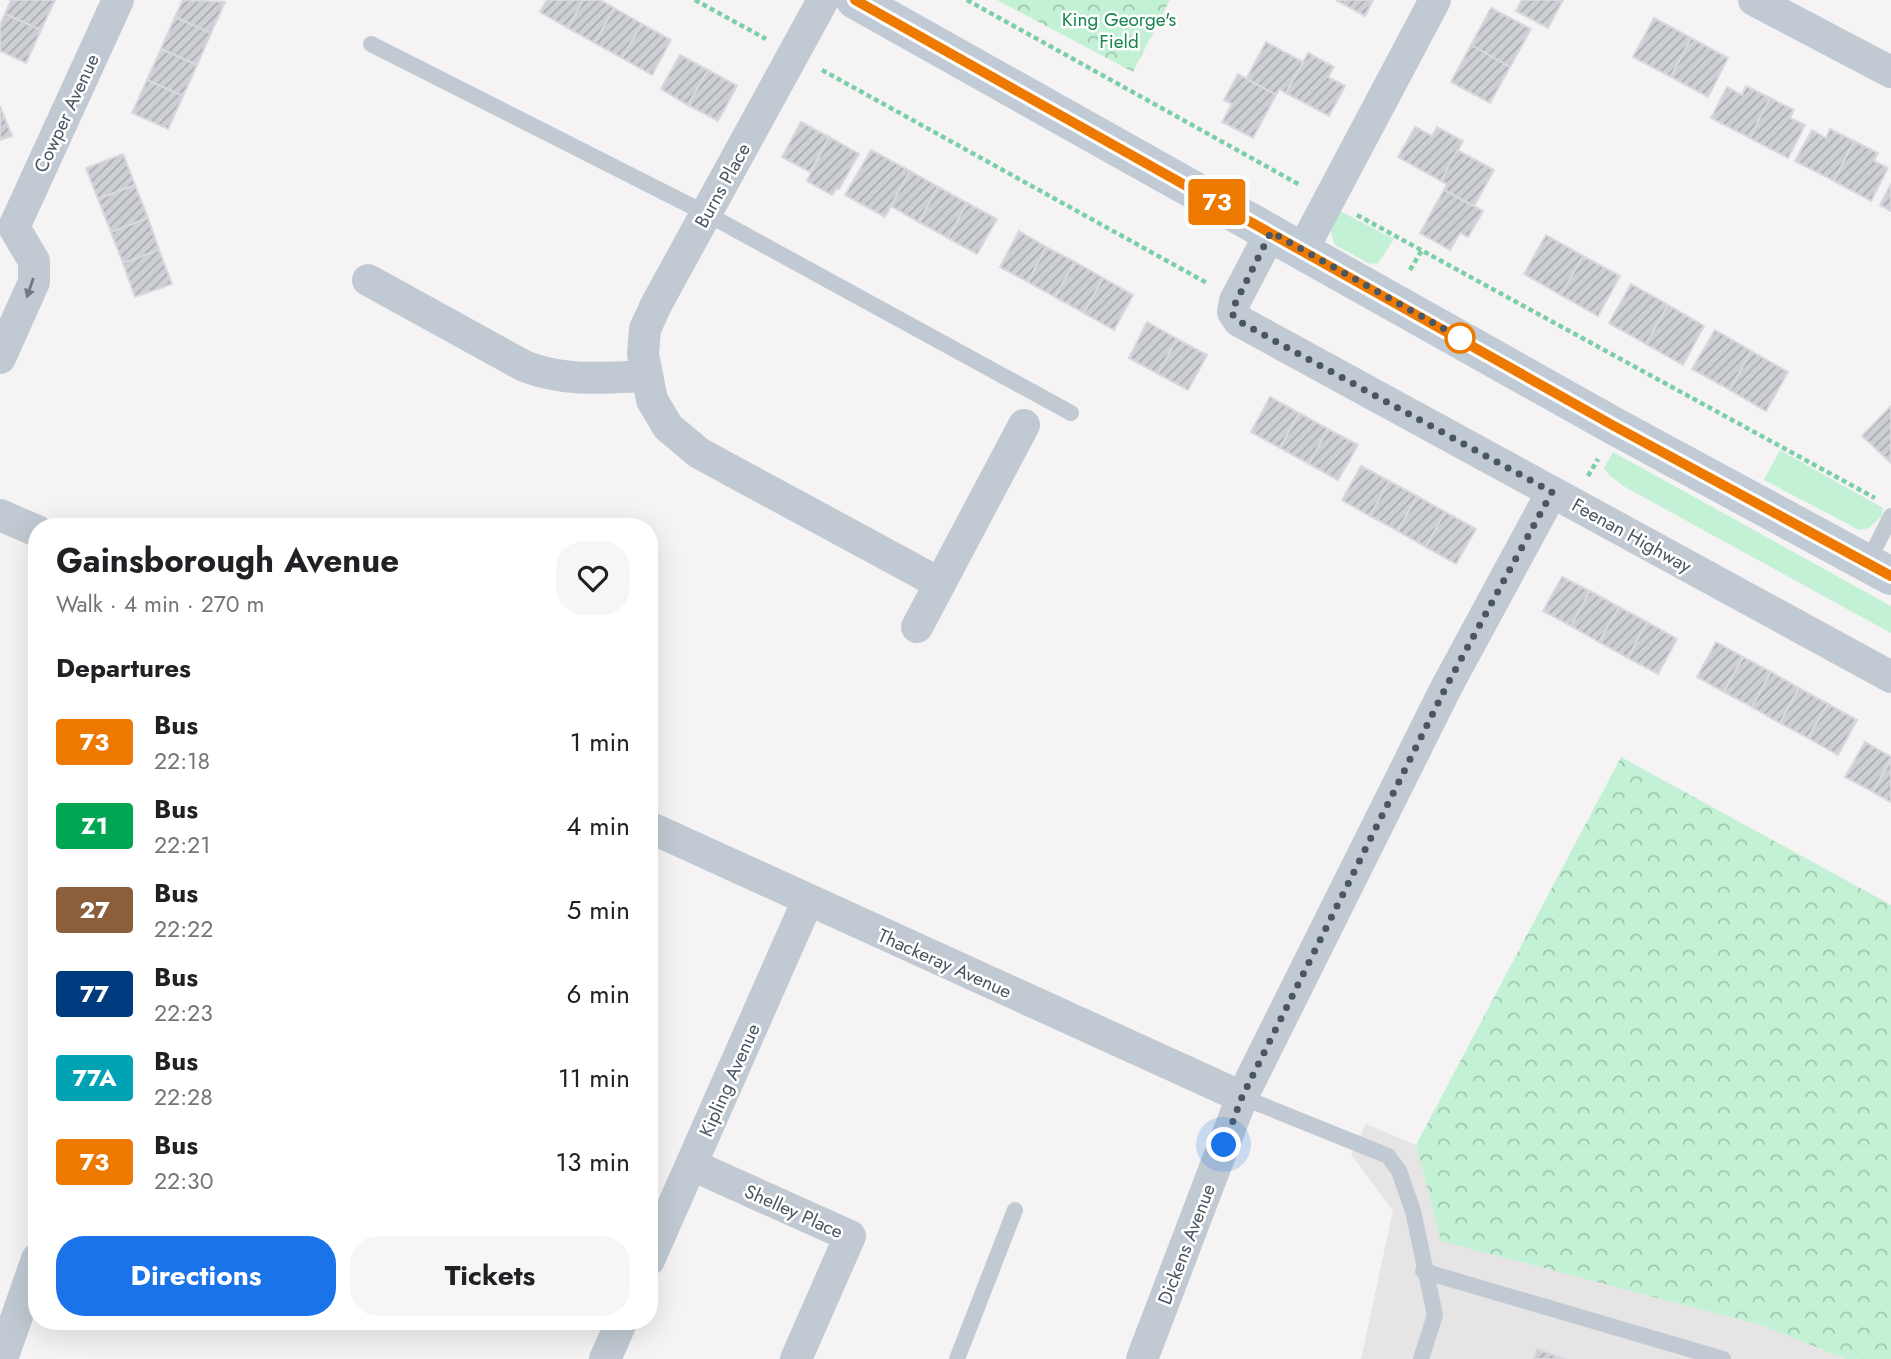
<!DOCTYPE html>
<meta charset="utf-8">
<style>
:root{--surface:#fff;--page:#f6f6f6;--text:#202124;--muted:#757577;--accent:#1a73e8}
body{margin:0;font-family:Jost,sans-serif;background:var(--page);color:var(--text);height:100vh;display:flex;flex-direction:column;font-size:26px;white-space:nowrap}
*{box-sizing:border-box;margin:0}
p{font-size:23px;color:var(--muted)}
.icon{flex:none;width:38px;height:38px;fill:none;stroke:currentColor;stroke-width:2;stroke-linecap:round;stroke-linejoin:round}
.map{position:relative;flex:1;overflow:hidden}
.side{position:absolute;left:28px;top:518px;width:630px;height:812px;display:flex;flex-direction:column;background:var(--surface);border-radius:28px;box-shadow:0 7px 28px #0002}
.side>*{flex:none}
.badge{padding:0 14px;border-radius:5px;font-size:24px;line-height:46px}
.you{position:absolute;width:35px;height:35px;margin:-18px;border:5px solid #fff;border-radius:50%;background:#1a73e8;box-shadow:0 0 0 10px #1a73e833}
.map>.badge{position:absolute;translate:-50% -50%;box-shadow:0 0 0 4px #fff}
h2{padding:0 28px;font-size:26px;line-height:63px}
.round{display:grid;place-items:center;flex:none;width:74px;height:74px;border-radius:28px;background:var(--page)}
.overview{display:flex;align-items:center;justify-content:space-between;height:119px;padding:0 28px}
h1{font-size:33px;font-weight:700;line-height:52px}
.primary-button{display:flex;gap:14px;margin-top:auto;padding:14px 28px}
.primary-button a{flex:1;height:80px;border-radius:28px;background:var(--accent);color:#fff;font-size:28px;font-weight:700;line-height:80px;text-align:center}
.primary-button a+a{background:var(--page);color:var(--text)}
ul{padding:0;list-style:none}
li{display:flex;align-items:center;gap:21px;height:84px;padding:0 28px}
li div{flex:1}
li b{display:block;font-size:26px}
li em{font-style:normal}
li .badge{min-width:77px;font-weight:700;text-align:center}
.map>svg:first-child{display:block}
.education{fill:#e6e4e5}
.grass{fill:#c3f1d5}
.park{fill:url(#park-crowns)}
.building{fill:url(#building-hatch);stroke:#d7d9de;stroke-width:2}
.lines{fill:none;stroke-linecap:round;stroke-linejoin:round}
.path{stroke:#7ad0a6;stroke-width:4.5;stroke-dasharray:5 3.5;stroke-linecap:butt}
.lane{stroke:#c1cad2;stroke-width:16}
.street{stroke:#c1cad2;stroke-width:32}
.secondary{stroke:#c1cbd6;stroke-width:38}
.oneway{fill:#6e7983}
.line-casing{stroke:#fff;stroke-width:16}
.line{stroke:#ee7900;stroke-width:10}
.walk{stroke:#4a5661;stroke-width:7;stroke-dasharray:0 12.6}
.stop-dot{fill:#fff;stroke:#ee7900;stroke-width:3.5}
.labels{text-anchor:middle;stroke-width:5;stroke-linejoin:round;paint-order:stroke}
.park-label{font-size:19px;fill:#17864f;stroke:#fff}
.street-label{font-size:19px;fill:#4a5661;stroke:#fff}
</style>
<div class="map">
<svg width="1891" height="1359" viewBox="0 0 1891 1359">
<defs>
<pattern id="park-crowns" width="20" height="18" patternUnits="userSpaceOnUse" patternTransform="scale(1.75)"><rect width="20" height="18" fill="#c3f1d5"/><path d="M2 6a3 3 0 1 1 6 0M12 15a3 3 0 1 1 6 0" fill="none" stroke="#a0c6b0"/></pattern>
<pattern id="building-hatch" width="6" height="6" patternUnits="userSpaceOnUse" patternTransform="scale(1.75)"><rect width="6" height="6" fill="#cdcfd5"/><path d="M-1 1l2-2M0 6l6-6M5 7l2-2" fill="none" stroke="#a8abb0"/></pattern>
</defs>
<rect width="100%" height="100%" fill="#f5f3f3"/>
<path class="education" d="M1366 1124 1416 1145 1442 1241 1760 1325 1846 1359H1361L1393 1211 1351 1154Z"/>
<g class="grass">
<path d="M1340 211 1394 239 1378 263 1370 264 1335 245 1330 230Z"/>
<path d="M1780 450 1883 508 1882 516 1869 528 1859 530 1764 480Z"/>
<path d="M1613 452 1891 606V633L1625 487 1610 476 1604 468Z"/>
</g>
<g class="park">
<path d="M997 0H1170L1133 72Z"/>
<path d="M1621 757 1891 905V1359H1846L1760 1325 1441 1241 1416 1145Z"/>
</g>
<g class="building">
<path d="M11 0H55L41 30 5 14Z"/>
<path d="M183 0 225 2 211 33 175 17Z"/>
<path d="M547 0H583L568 28 540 12Z"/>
<path d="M583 0H600L614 8 595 43 568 28Z"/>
<path d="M1336 0H1373L1365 16Z"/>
<path d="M1522 0H1563L1548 28 1516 11Z"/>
<path d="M614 8 642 24 622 58 595 43Z"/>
<path d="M1491 8 1531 29 1510 67 1471 45Z"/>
<path d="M5 14 41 30 26 63 0 51V25Z"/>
<path d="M175 17 211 33 197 65 161 49Z"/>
<path d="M1654 18 1691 38 1671 77 1633 57Z"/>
<path d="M642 24 671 40 652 75 622 58Z"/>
<path d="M1691 38 1728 58 1708 97 1671 77Z"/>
<path d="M1266 42 1303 62 1286 93 1279 89 1276 95 1246 79Z"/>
<path d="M1471 45 1510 67 1490 103 1451 82Z"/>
<path d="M161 49 197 65 183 96 147 80Z"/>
<path d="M1308 53 1334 67 1328 77 1345 86 1329 116 1286 93Z"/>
<path d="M680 55 708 70 688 105 661 89Z"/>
<path d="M708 70 737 86 718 121 688 105Z"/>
<path d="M1238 74 1276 95 1253 138 1222 122 1232 104 1224 100Z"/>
<path d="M147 80 183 96 168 129 132 113Z"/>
<path d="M1746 86 1770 98 1750 138 1711 118 1727 87 1742 95Z"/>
<path d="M1770 98 1794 110 1790 118 1805 125 1788 158 1750 138Z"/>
<path d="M0 106 12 136 0 140Z"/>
<path d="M801 122 829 137 810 172 782 157Z"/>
<path d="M1415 127 1432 136 1437 127 1463 141 1441 181 1398 157Z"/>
<path d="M1830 129 1854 141 1834 181 1795 161 1812 130 1826 138Z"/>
<path d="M829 137 859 154 839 189 837 188 832 195 807 181Z"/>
<path d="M1854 141 1878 153 1874 161 1888 168 1871 201 1834 181Z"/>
<path d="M871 150 910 171 885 217 845 195Z"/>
<path d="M1457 150 1494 170 1474 206 1444 190 1447 184 1441 181Z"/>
<path d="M123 154 135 185 98 199 86 168Z"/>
<path d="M910 171 938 187 919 222 891 206Z"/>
<path d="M1891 184V211L1880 205Z"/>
<path d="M135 185 148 218 111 232 98 199Z"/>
<path d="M938 187 967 203 948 238 919 222Z"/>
<path d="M1444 190 1483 211 1468 237 1460 233 1450 250 1420 233Z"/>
<path d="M967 203 997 219 977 254 948 238Z"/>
<path d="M148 218 159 250 123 263 111 232Z"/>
<path d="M1019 231 1046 247 1028 282 1000 267Z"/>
<path d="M1546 235 1583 256 1561 295 1524 274Z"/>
<path d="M1046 247 1075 262 1055 297 1028 282Z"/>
<path d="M159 250 172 284 135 297 123 263Z"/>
<path d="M1583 256 1620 276 1598 316 1561 295Z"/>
<path d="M1075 262 1103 278 1084 313 1055 297Z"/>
<path d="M1103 278 1133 295 1114 330 1084 313Z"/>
<path d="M1631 284 1668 305 1646 344 1609 323Z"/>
<path d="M1668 305 1704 326 1683 365 1646 344Z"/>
<path d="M1147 322 1177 339 1158 374 1129 358Z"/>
<path d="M1715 330 1751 351 1730 390 1692 369Z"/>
<path d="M1177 339 1207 355 1188 390 1158 374Z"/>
<path d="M1751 351 1788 372 1766 411 1730 390Z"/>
<path d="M1270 397 1299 413 1280 448 1251 432Z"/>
<path d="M1891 406V463L1862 436Z"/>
<path d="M1299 413 1328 429 1309 464 1280 448Z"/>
<path d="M1328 429 1358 445 1338 480 1309 464Z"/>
<path d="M1361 466 1389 481 1370 516 1342 500Z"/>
<path d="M1389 481 1417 496 1398 531 1370 516Z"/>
<path d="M1417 496 1445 512 1426 547 1398 531Z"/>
<path d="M1445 512 1476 529 1456 564 1426 547Z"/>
<path d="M1562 577 1590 591 1571 626 1543 611Z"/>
<path d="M1590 591 1619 607 1599 642 1571 626Z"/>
<path d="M1619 607 1647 622 1628 658 1599 642Z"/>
<path d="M1647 622 1677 639 1658 674 1628 658Z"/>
<path d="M1716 642 1743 657 1724 692 1697 677Z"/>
<path d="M1743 657 1771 672 1752 707 1724 692Z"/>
<path d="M1771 672 1799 688 1780 723 1752 707Z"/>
<path d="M1799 688 1828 704 1808 738 1780 723Z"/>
<path d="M1828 704 1857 720 1838 755 1808 738Z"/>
<path d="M1865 742 1891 757 1873 792 1845 777Z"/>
<path d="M1891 760V802L1873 792Z"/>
<path d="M1537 1349 1564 1359H1534Z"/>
</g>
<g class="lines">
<g class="path">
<path d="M695 0 766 39"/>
<path d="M967 0 1300 185"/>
<path d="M822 70 1207 283"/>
<path d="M1357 215 1875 498"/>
<path d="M1410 270 1422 250"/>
<path d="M1588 476 1598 459"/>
</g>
<g class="lane">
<path d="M371 44 707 214 1071 413"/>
<path d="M1867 564 1891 516"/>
<path d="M1242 1097 1388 1156 1399 1171 1413 1211 1435 1315 1421 1359"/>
<path d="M1423 1271 1723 1359"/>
<path d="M957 1359 1015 1210"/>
</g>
<g class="street">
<path d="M823 0 657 303 645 329 643 354 652 400 668 427 699 453 939 583"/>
<path d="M1754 0 1891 72"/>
<path d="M14 227 118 0"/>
<path d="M1271 232 1235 301 1233 312 1239 321 1891 677"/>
<path d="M1303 249 1435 0"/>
<path d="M368 280 524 366C564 382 604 378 647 376"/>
<path d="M0 358 34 282V261L14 227"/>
<path d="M0 515 37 531"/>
<path d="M917 627 1024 425"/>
<path d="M649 827 1242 1097"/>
<path d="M692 1165 850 1236 796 1359"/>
<path d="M649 1260 808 900"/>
<path d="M2 1359 37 1259"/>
<path d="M605 1359 622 1321"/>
<path d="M1142 1359 1242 1097 1447 686 1552 492"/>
</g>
<path class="secondary" d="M855 0 1614 426 1891 576"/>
</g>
<defs><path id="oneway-solid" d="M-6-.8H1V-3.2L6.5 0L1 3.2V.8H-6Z" transform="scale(1.75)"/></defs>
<use class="oneway" href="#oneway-solid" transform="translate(30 288) rotate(109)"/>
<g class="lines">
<g class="line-casing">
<path id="line" d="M855 0 1614 426 1891 576"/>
</g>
<use href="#line" class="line"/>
<path class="walk" d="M1224 1145 1242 1097 1447 685 1552 492 1242 323 1233 315V308L1271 232 1471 344 1460 338"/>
</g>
<circle class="stop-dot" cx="1460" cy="338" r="14"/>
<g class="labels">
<g class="park-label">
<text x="1119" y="26">King George's<tspan x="1119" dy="22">Field</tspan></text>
</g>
<g class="street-label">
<text transform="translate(66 113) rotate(-65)" y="7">Cowper Avenue</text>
<text transform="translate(722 185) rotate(-61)" y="7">Burns Place</text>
<text transform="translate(1632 535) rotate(29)" y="7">Feenan Highway</text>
<text transform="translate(945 963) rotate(24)" y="7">Thackeray Avenue</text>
<text transform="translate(729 1080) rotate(-66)" y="7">Kipling Avenue</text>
<text transform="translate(794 1211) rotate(24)" y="7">Shelley Place</text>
<text transform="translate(1186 1244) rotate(-69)" y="7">Dickens Avenue</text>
</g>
</g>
</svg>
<div class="you" style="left:1224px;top:1145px"></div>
<b class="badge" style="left:1217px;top:202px;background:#ee7900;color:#fff">73</b>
<section class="side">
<div class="overview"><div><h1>Gainsborough Avenue</h1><p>Walk · 4 min · 270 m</p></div><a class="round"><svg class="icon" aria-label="heart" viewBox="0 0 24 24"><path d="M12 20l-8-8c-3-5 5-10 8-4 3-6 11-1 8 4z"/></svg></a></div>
<h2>Departures</h2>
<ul>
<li><span class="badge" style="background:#ee7900;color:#fff">73</span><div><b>Bus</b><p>22:18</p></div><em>1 min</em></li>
<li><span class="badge" style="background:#00a651;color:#fff">Z1</span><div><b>Bus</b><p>22:21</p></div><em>4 min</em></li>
<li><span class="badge" style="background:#8b5e3c;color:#fff">27</span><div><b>Bus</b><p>22:22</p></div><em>5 min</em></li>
<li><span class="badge" style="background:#003b80;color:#fff">77</span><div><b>Bus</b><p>22:23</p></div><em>6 min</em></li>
<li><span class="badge" style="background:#00a3b4;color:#fff">77A</span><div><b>Bus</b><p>22:28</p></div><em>11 min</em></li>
<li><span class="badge" style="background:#ee7900;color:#fff">73</span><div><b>Bus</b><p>22:30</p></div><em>13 min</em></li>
</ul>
<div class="primary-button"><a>Directions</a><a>Tickets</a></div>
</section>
</div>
